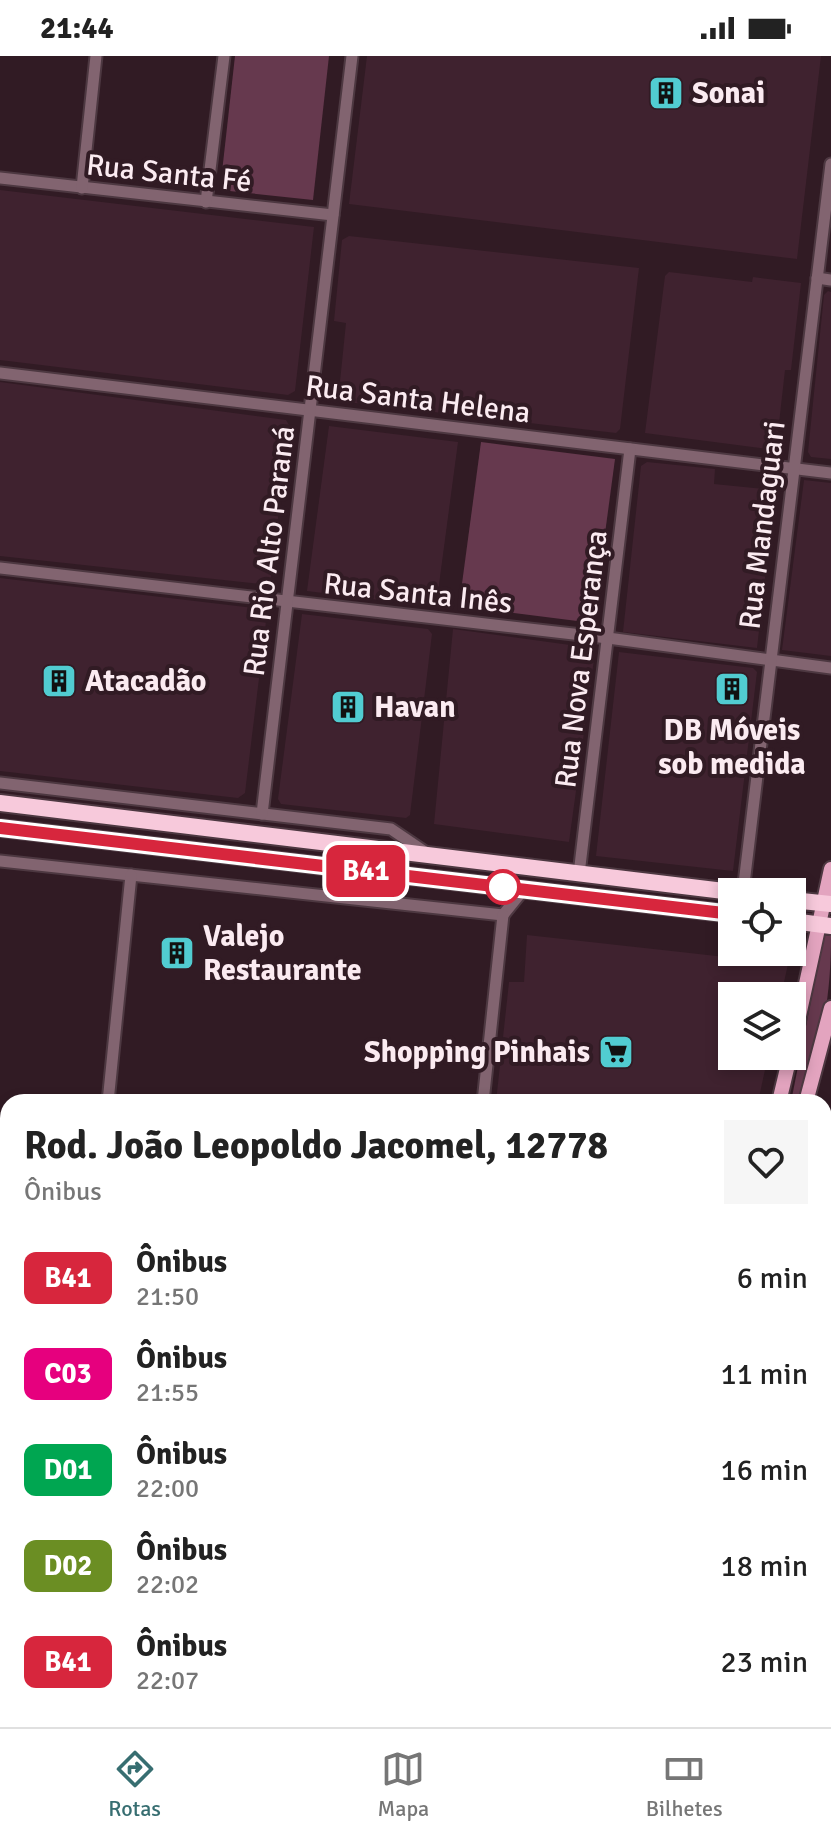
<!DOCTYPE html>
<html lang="pt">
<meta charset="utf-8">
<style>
:root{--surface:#fff;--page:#f6f6f6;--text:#222;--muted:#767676;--line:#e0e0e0;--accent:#376e71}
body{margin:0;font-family:Signika,sans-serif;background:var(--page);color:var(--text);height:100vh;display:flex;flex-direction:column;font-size:30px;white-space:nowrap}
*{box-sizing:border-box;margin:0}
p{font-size:26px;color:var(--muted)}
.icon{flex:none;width:44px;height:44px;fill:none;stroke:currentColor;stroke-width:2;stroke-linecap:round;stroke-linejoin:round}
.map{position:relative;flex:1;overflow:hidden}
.panel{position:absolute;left:0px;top:1038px;width:832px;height:634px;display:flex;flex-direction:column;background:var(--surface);border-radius:24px 24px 0 0;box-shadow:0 4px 12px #0003}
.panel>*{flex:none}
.badge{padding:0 16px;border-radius:12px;font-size:28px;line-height:52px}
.controls{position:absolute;left:718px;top:822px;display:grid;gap:16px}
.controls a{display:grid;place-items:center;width:88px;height:88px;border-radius:0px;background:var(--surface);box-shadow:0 4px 12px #0003;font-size:40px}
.map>.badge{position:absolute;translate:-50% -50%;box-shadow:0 0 0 4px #fff}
.round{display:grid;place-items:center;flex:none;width:84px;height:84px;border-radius:0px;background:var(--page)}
.overview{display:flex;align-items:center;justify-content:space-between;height:136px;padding:0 24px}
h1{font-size:38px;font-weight:700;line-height:60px}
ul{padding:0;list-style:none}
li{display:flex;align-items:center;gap:24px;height:96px;padding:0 24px}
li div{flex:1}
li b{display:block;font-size:30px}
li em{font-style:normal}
li .badge{min-width:88px;font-weight:700;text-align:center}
.status{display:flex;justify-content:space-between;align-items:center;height:56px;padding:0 40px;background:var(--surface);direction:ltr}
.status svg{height:22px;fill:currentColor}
.tab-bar{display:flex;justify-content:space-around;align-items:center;height:112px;border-top:2px solid var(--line);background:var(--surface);font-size:22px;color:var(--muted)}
.tab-bar a{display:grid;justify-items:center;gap:4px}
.tab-bar .selected{color:var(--accent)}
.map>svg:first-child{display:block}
.built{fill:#3f222f}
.green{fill:#66394e}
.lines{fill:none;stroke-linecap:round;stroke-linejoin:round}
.minor-casing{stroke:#4d3841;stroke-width:15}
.major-casing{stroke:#4d3841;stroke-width:18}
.highway-casing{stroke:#4d3841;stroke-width:20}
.minor{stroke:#826470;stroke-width:11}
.major{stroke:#e3a4bf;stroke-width:14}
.highway{stroke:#f7c9db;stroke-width:16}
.line-casing{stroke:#fff;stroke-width:18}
.line{stroke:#d7263d;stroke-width:12}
.stop-dot{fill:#fff;stroke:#d7263d;stroke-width:4}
.labels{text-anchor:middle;stroke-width:8;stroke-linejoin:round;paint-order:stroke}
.poi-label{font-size:30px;font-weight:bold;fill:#fbebf1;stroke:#311b24;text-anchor:start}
.street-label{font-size:30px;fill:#fbebf1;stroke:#311b24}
</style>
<div class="status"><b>21:44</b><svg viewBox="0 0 49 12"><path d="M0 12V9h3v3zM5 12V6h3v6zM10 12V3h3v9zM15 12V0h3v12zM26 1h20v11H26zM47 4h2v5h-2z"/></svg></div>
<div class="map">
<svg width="831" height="1671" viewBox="0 0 831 1671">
<rect width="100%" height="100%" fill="#311b24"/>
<g class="built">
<path d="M367 0H821L797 203 349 148Z"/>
<path d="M0 134 314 171 295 335 288 339 0 304Z"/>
<path d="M349 180 639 212 620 373 616 377 338 345 346 267 334 265 342 184Z"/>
<path d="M669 216 752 226 753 221 801 227 791 314H785L776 394 645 377 665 220Z"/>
<path d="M828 235 831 236V403L811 401 808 396 824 239Z"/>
<path d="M0 326 286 364 289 369 270 529 0 500Z"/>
<path d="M329 370 458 386 436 551 307 535Z"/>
<path d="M647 406 715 413 714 428 775 434 757 592 623 576 641 410Z"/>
<path d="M804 424 831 427V600L782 594Z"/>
<path d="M0 522 263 553 267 557 245 737 238 742 0 715Z"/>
<path d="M302 558 428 573 432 578 410 759 406 762 281 748 278 743Z"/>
<path d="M453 573 592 592 595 596 569 786 434 768Z"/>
<path d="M619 596 753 612 757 616 733 815 596 800Z"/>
<path d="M527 879 788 908 781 940H732V1000H768L758 1046H496L509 926H524Z"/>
<path d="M0 1136 8 1137V1373L0 1380Z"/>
<path d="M313 1664H369L376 1671H306Z"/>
<path d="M532 1664H640L639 1671H588Z"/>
</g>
<g class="green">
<path d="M235 0H329L313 144 220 134Z"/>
<path d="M481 386 615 403 593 567 459 550Z"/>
<path d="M824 879 831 880C831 938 823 995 795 1046H791Z"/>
</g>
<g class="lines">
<g class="minor-casing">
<g id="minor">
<path d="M0 122 333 159"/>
<path d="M82 132 96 0"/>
<path d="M206 146 224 0"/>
<path d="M817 222 831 224"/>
<path d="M0 317 831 417"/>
<path d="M0 512 608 582 831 612"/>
<path d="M0 727 391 773 425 796"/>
<path d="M262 758 352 0"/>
<path d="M0 805 503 859"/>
<path d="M579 818 630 393"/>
<path d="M743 836 831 108"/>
<path d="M503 859 524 833"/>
<path d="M108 1046 131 819"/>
<path d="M483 1046 503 859"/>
<path d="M0 1117 8 1118"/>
<path d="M824 1218 831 1219"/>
<path d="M0 1503 8 1511"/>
<path d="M824 1511 831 1512"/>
<path d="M412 1664 469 1671"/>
<path d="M40 1671 47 1664"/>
<path d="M283 1671 290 1664"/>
</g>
</g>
<g class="major-casing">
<g id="major">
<path d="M792 992 831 813"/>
<path d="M779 1046 790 1000"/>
<path d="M806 1046 831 952"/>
<path d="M824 1074H831"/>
<path d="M652 1671 653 1664"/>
</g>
</g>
<g class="highway-casing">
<g id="highway">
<path d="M0 747 732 836"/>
<path d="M0 772 732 858"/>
<path d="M792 844 831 848"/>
<path d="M792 865 831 870"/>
</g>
</g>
<use href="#minor" class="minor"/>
<use href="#major" class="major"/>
<use href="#highway" class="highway"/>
</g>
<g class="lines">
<g class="line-casing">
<path id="line" d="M0 772 732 858"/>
</g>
<use href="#line" class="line"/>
</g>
<defs>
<g id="building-square" transform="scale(1.8)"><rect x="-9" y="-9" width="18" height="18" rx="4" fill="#51ccd1" stroke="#311b24"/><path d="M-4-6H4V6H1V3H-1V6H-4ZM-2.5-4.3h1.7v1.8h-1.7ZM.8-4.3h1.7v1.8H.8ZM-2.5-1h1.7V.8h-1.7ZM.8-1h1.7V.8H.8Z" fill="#111"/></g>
<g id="supermarket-square" transform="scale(1.8)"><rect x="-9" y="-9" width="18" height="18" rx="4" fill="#51ccd1" stroke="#311b24"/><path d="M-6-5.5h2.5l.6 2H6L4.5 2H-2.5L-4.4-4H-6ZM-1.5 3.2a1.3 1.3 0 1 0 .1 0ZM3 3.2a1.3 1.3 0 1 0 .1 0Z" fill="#111"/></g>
</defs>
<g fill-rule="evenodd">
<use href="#building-square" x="666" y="37"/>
<use href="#building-square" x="59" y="625"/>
<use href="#building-square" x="732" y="633"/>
<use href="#building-square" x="348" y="651"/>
<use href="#building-square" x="177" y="897"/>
<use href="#supermarket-square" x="616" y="996"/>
</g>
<circle class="stop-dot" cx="503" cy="831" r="16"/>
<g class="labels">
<g class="poi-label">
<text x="692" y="47">Sonai</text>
<text x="85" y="635">Atacadão</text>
<text x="374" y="661">Havan</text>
<text x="732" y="684" text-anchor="middle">DB Móveis<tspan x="732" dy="34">sob medida</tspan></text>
<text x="203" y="890">Valejo<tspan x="203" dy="34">Restaurante</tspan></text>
<text x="590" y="1006" text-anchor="end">Shopping Pinhais</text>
</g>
<g class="street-label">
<text transform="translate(169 117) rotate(6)" y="10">Rua Santa Fé</text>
<text transform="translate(418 343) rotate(7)" y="10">Rua Santa Helena</text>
<text transform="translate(762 469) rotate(-83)" y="10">Rua Mandaguari</text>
<text transform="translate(269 495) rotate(-83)" y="10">Rua Rio Alto Paraná</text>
<text transform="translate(418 537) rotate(6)" y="10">Rua Santa Inês</text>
<text transform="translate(581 603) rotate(-83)" y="10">Rua Nova Esperança</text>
</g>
</g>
</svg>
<div class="controls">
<a><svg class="icon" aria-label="locate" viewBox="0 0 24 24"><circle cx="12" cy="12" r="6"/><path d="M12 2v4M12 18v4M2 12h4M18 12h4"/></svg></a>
<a><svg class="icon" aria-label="layers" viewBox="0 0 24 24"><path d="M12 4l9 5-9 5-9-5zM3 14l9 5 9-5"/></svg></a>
</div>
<b class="badge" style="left:366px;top:815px;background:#d7263d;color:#fff">B41</b>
<section class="panel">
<div class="overview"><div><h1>Rod. João Leopoldo Jacomel, 12778</h1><p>Ônibus</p></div><a class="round"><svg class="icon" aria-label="heart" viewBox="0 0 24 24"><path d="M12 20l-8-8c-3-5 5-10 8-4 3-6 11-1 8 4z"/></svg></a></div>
<ul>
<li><span class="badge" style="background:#d7263d;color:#fff">B41</span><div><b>Ônibus</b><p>21:50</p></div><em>6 min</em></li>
<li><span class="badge" style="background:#e6007e;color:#fff">C03</span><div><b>Ônibus</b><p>21:55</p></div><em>11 min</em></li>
<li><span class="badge" style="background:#00a651;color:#fff">D01</span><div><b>Ônibus</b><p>22:00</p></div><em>16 min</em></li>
<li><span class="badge" style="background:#6b8e23;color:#fff">D02</span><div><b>Ônibus</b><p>22:02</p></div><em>18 min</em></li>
<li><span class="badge" style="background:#d7263d;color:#fff">B41</span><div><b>Ônibus</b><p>22:07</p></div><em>23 min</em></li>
</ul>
</section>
</div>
<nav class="tab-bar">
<a class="selected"><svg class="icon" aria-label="directions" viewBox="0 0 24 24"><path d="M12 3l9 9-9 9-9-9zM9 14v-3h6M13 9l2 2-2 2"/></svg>Rotas</a>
<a><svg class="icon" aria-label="map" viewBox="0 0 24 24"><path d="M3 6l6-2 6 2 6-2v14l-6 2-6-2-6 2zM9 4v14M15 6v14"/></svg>Mapa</a>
<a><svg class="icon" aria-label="tickets" viewBox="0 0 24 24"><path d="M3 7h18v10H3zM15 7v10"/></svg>Bilhetes</a>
</nav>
